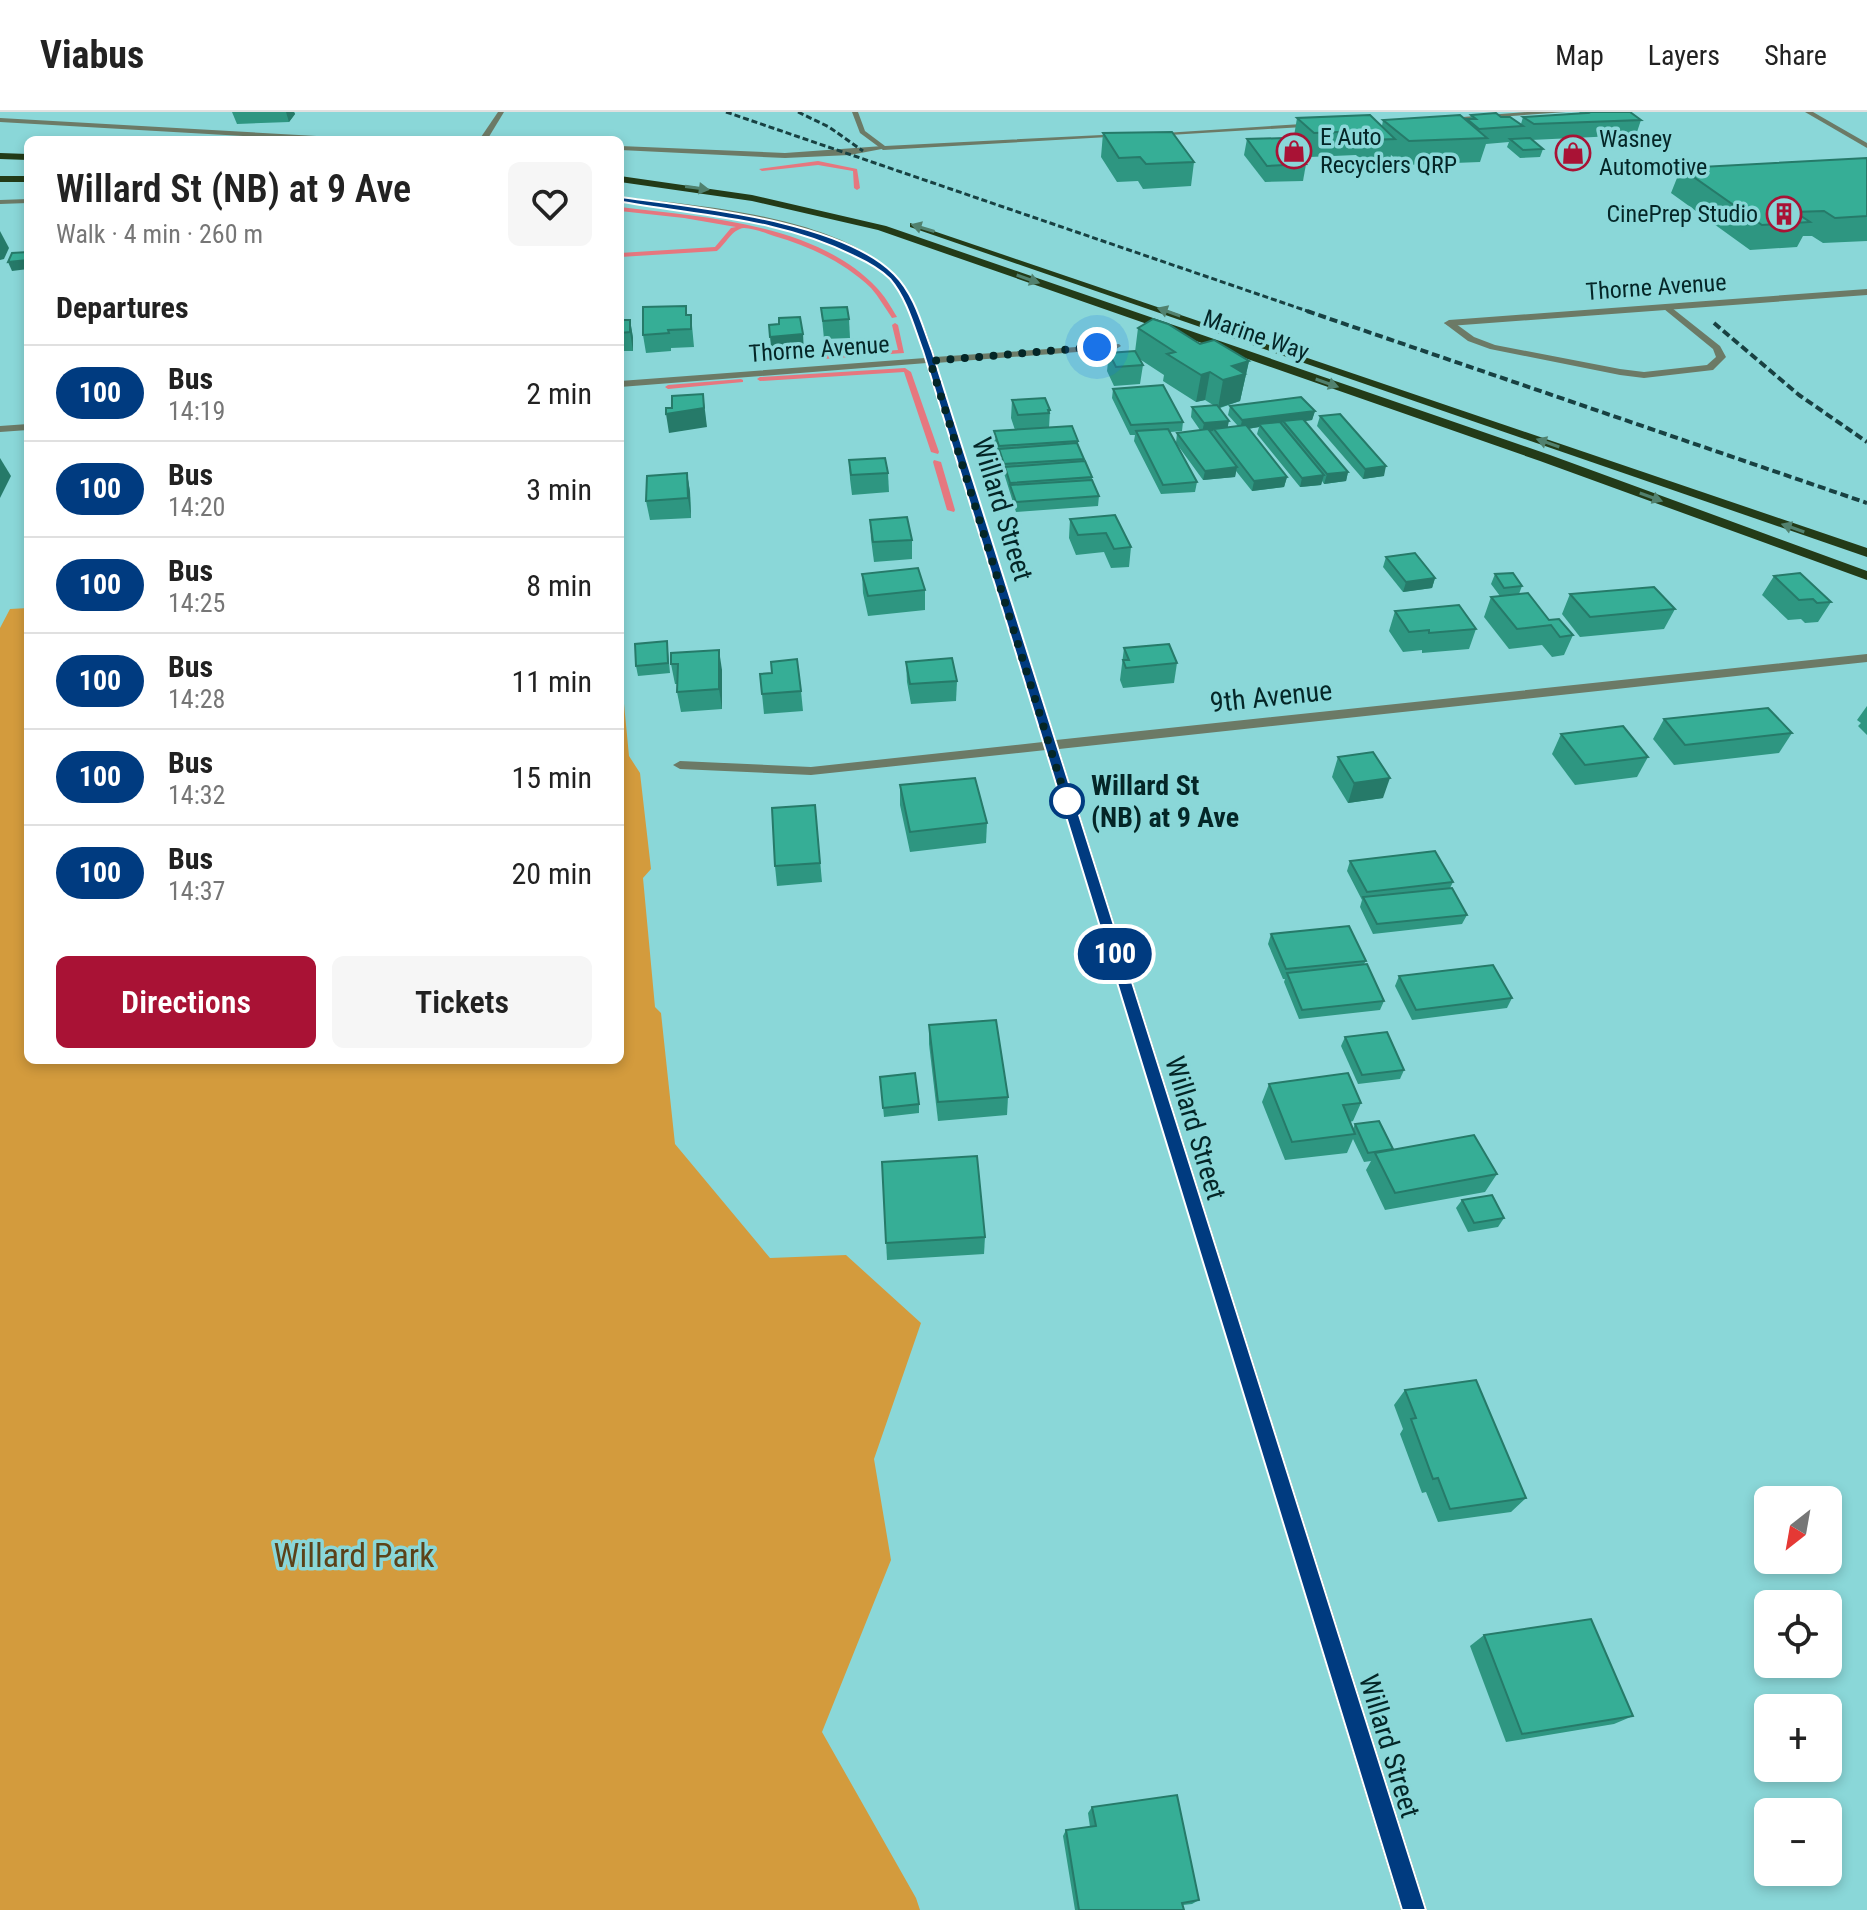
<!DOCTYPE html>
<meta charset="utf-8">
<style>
:root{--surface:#fff;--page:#f6f6f6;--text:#222;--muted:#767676;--line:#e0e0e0;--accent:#a91235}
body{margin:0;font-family:"Roboto Condensed",sans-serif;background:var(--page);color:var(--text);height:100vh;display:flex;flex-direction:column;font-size:30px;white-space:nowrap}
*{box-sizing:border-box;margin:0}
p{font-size:26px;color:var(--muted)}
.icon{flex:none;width:44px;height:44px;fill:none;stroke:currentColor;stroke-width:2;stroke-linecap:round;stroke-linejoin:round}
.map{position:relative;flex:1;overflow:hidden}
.details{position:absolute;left:24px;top:24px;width:600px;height:928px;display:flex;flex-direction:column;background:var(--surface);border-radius:12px;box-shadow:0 4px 12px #0003}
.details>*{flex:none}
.badge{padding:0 16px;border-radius:26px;font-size:28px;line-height:52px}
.needle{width:52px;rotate:211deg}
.buttons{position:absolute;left:1754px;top:1374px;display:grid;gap:16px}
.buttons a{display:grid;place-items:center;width:88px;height:88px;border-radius:12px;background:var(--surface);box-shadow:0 4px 12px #0003;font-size:40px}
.you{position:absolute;width:40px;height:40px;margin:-20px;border:6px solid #fff;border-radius:50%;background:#1a73e8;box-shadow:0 0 0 12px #1a73e833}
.map>.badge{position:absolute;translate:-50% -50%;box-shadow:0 0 0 4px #fff}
h2{padding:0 32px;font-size:30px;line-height:72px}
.round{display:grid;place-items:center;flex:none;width:84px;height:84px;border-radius:12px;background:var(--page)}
.headline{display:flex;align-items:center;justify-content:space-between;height:136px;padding:0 32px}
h1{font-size:38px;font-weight:600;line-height:60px}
.cta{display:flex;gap:16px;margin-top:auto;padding:16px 32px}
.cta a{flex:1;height:92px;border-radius:12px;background:var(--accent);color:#fff;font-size:32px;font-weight:600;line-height:92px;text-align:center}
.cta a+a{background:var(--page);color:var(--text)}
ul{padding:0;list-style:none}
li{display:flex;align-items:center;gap:24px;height:96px;padding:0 32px;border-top:2px solid var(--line)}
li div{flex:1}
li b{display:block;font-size:30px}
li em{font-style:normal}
li .badge{min-width:88px;font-weight:700;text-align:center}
header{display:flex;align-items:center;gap:48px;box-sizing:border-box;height:112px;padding:0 40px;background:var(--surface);border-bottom:2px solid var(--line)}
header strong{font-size:38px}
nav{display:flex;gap:44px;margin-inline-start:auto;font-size:28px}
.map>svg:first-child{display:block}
.green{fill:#d39b3d}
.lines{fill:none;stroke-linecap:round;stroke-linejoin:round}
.stream{fill:#e6777f;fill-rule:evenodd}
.service{fill:#6c7a66;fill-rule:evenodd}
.minor{fill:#6c7a66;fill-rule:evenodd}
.primary{fill:#233b18;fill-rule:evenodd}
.rail-far1{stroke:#184142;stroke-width:3;stroke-dasharray:6 3;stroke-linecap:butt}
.rail{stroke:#184142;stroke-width:4;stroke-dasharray:8 4;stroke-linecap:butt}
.wall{fill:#2e9681}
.shaded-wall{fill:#267a69}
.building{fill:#36ae96;stroke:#267a69;stroke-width:2}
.oneway{fill:#51816e}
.line{fill:#003b80;stroke:#fff;stroke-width:2}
.walk{stroke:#042627;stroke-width:8;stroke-dasharray:0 14.4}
.stop-dot{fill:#fff;stroke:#003b80;stroke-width:4}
.labels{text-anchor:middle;stroke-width:7;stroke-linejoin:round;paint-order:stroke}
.far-poi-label{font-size:24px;fill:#042627;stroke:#8ad7d8;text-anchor:start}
.far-street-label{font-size:24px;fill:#042627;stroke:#8ad7d8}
.street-label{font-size:28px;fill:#042627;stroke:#8ad7d8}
.stop-label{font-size:28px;font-weight:bold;fill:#042627;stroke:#8ad7d8;text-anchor:start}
.near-park-label{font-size:34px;fill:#5c4219;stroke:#8ad7d8}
</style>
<header>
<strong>Viabus</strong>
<nav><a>Map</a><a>Layers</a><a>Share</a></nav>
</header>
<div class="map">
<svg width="1867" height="1798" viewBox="0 0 1867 1798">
<rect width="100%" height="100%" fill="#8ad7d8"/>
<path class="green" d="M28 496V948H620V550L629 644 640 661 651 757 643 766 655 895 661 901 675 1032 770 1146 846 1143 921 1211 874 1347 891 1448 822 1620 916 1786 920 1798H0V516L10 497Z"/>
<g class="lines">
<g class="stream">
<path d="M818 49 857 57 860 76 857 78 854 76 853 59 818 53 762 59 759 57Z"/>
<path d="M620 95C702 105 815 111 876 175 884 183 891 195 897 205L892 206C885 196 879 185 871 176 844 150 809 134 774 124 765 121 753 116 744 116 732 117 726 132 717 139L620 145V141L715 135 731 116 736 115 684 106 620 99Z"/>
<path d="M895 211 898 213 904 241 824 247 821 245 824 243 898 238 892 213Z"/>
<path d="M905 256 911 260 939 340 938 342 931 340 904 260 760 269 757 267 760 265Z"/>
<path d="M741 267 743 268V270L668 277 665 275 668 273Z"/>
<path d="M934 348 941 350 955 398 954 400 947 398 933 350Z"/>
</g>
<g class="service">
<path d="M498 0H504L487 28H479Z"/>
<path d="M0 6 352 26 356 28H314L0 10Z"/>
<path d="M620 34 785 41 883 34 887 36 850 43 785 46 620 38Z"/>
<path d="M1667 192 1720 234 1726 245 1713 258 1644 266 1620 263 1490 237 1468 229 1444 211 1452 209 1474 225 1495 233 1620 257 1644 260 1707 253 1716 245 1713 237 1664 197V193Z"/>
</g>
<g class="minor">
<path d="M852 0H858L865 19 885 34 1122 22 1126 24 883 38 860 21Z"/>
<path d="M1527 0H1566L1441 9 1438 7Z"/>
<path d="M1805 0H1813L1867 31V36Z"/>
<path d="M1318 11 1320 14 1153 24 1149 22Z"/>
<path d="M620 85C698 93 845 105 898 167 916 188 926 219 935 245L1119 232 1121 234 1116 237 936 251 1056 628 1867 542V550L1059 637 1427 1798H1401L1046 638 811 663 680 657 673 653 680 649 811 655 1043 630 927 251 620 275V269L925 246C918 221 909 188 890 168 833 108 699 98 620 89Z"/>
<path d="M28 87V91L0 92V88Z"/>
<path d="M1867 177V183L1449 214 1444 211 1449 208Z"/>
<path d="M28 312V318L0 320V314Z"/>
</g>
<g class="primary">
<path d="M0 41 28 42V48L0 47Z"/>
<rect x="0" y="64" width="28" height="6"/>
<path d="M620 64 752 83 886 114 1550 343 1867 459V468L1540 349 878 118 752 89 620 70Z"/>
<path d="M910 111 1867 436V445L910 115Z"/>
</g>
<g class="rail-far1">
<path d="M726 0 1313 201"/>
<path d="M798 0 829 15 863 39"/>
</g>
<g class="rail">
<path d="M1307 199 1867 391"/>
<path d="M1714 211 1799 283 1867 330"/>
</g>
</g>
<g class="wall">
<path d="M232 0H294L295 2 289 10 237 12Z"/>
<path d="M1580 0H1630L1641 8 1636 23 1531 28 1543 37 1540 45 1520 46 1507 35 1509 30 1486 32 1480 50 1403 53 1391 43 1389 51 1365 52 1356 43 1310 45 1293 30 1297 6 1382 14 1383 8H1466L1467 7H1470L1471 3 1501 5 1521 12 1523 5 1579 1Z"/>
<path d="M1103 21 1194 50 1191 74 1143 77 1138 69 1117 70 1101 45Z"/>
<path d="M1247 27 1306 52 1303 69 1265 70 1244 43Z"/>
<path d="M1867 46V129L1823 131 1812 124H1803L1797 135 1750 138 1671 81 1681 56Z"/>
<path d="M686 194 687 203H691L694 235 671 236V239L646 241 643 223Z"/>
<path d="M821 196 849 207 850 226 824 227Z"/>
<path d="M620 208H630L633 226V239H620Z"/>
<path d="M1138 216 1200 232 1249 249 1240 289 1220 296 1228 315 1238 314 1228 303 1230 294 1315 299 1312 308 1305 309 1348 360 1346 369 1324 372 1322 369 1321 373 1300 375 1257 322 1259 315 1248 317 1287 365 1284 375 1252 379 1236 359 1235 365 1203 368 1176 331 1177 321 1200 318 1191 305 1192 295 1213 293 1205 288 1196 290 1163 269 1164 263 1138 246 1143 253 1140 272 1114 274 1107 259 1109 241 1135 240Z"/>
<path d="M1113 277 1183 310 1182 319 1170 320 1197 370 1195 380 1161 382 1134 329 1135 323H1130L1112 286Z"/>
<path d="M1012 288 1050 298 1049 316 1078 329V332L1084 347V349L1092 365V368L1099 384 1098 394 1016 400 994 329V319L1015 318 1011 306Z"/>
<path d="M1320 304 1384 364 1363 367 1317 314Z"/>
<path d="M849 348 888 361 889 380 852 383 850 367Z"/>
<path d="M687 361 690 380 691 406 650 408 646 389Z"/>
<path d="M1115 403 1131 435 1129 455 1111 456 1104 440 1076 443 1069 426 1070 407Z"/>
<path d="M870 408 912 428V447L874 450 871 427Z"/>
<path d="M1386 445 1435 466 1432 476 1403 480 1383 455Z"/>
<path d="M862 462 925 478V498L868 504 863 481Z"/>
<path d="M1495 462 1522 474 1519 482 1549 508 1573 523 1564 543 1552 545 1542 533 1509 537 1484 505 1491 485 1500 484 1491 472Z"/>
<path d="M1774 464 1831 490 1818 510 1805 511 1801 507 1788 508 1762 483Z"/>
<path d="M1570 482 1675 497 1664 517 1580 525 1562 502Z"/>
<path d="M1395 499 1476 517 1469 537 1422 541V538L1403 540 1389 519Z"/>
<path d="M667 529 670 561 638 564 636 554Z"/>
<path d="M1124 536 1177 551 1174 571 1123 576 1120 568Z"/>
<path d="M671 541 722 558V597L681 600 677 580V572H675L671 552Z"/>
<path d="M906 550 957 569 956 589 911 592 907 570Z"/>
<path d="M760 562 801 579 803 599 764 602Z"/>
<path d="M1867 594V623L1858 614 1861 611 1857 608Z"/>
<path d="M1664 607 1792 621 1779 641 1674 653 1653 627Z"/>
<path d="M1561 622 1648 645 1637 665 1575 673 1552 642Z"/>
<path d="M1338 645 1383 686 1348 691 1332 665Z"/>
<path d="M900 673 987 711 986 731 910 740 900 693Z"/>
<path d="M815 693 822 770 777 774 775 754Z"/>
<path d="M1350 749 1453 770 1450 776 1467 803 1462 812 1373 822 1360 795 1362 788 1347 759Z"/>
<path d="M1271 822 1366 849 1364 852 1384 889 1380 898 1299 907 1284 870 1285 867H1283L1268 832Z"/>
<path d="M1399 864 1512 886 1507 896 1412 908 1395 874Z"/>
<path d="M929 913 1008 985 1007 1003 938 1009 929 932Z"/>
<path d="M1345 925 1404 958 1400 967 1358 972 1341 934Z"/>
<path d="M880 965 919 992V1001L884 1005Z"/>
<path d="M1269 972 1361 991 1353 1009 1350 1010 1353 1017 1355 1012 1393 1037 1497 1062 1485 1080 1385 1098 1366 1058 1371 1049 1364 1050 1353 1027 1347 1041 1285 1048 1262 990Z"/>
<path d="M882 1050 985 1125 984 1142 887 1148Z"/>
<path d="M1462 1088 1504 1106 1498 1115 1468 1120 1456 1096Z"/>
<path d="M1405 1278 1526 1386 1511 1400 1438 1410 1426 1380 1422 1381 1400 1322 1403 1317 1394 1293Z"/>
<path d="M1484 1523 1633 1604 1614 1612 1506 1630 1470 1534Z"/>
<path d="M1092 1695 1199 1788 1192 1792 1183 1793 1184 1798H1075L1063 1724 1066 1718 1090 1715 1088 1701Z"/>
</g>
<g class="shaded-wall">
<path d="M286 0H294L295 2 289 10Z"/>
<path d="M0 119 9 136 4 147 0 148Z"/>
<path d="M28 148V157L12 159 8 150Z"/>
<path d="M630 208 633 226V239L630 220Z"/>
<path d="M803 222 804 240 772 243 770 225Z"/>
<path d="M1249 249 1240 289 1218 296 1223 268 1232 254Z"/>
<path d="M1210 260 1205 288 1196 290 1201 263Z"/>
<path d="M703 282 707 315 669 321 666 302Z"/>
<path d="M1315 299 1312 308 1285 312 1283 309 1282 312H1259V315L1240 318 1242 308Z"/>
<path d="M1229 309 1227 318 1214 317 1213 319 1202 321 1204 311Z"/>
<path d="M0 346 11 364 0 386Z"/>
<path d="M1386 354 1384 364 1363 367 1365 357Z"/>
<path d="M1237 355 1235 365 1203 368 1205 359Z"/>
<path d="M1348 360 1346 369 1324 372 1327 362Z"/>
<path d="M687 361 690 380 691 406 688 386Z"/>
<path d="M1324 363 1321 373 1300 375 1302 366Z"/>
<path d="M1287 365 1284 375 1252 379 1254 369Z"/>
<path d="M1435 466 1432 476 1403 480 1406 470Z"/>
<path d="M719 538 722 558V597L719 577Z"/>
<path d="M1390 666 1383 686 1348 691 1354 671Z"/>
</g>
<g class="building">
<path d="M1585 0H1630L1641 8 1534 12 1523 5 1587 1Z"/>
<path d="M1496 1 1501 5H1510L1523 14 1479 17 1467 7H1476L1471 3Z"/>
<path d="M1370 3 1395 27 1370 28 1362 19 1314 21 1297 6Z"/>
<path d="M1460 3 1487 26 1409 29 1383 8Z"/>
<path d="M1172 20 1194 50 1146 52 1140 45 1119 46 1103 21Z"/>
<path d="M1284 26 1306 52 1267 54 1247 27Z"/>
<path d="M1530 26 1543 37 1523 38 1510 27Z"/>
<path d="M1867 46V104L1835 106 1824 99 1795 100 1810 110 1762 113 1681 56Z"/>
<path d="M28 140V148L8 150 12 141Z"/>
<path d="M686 194V203H691V217L668 218 669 221 643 223V195Z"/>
<path d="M847 195 849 207 823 209 821 196Z"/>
<path d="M800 205 803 222 770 225 769 213 779 212V206Z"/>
<path d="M1153 207 1168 212 1200 232 1214 228 1249 249 1232 254 1245 262 1223 268 1210 260 1201 263 1167 242 1175 240 1138 216Z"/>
<path d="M620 208H630V220L620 221Z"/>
<path d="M1135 239 1143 253 1116 255 1109 241Z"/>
<path d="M1163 273 1183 310 1131 313 1113 277Z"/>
<path d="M703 282 704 296 666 302V296H672V284Z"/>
<path d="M1301 285 1315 299 1242 308 1230 294Z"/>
<path d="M1045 286 1050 298H1048L1049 301 1018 303 1012 288Z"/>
<path d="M1217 293 1229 309 1204 311 1192 295Z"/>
<path d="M1340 302 1386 354 1365 357 1320 304Z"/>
<path d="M1303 307 1348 360 1327 362 1283 309Z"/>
<path d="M1280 310 1324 363 1302 366 1259 312Z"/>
<path d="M1246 313 1287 365 1254 369 1214 317Z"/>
<path d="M1072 314 1078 329 999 334 994 319Z"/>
<path d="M1168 317 1197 370 1163 373 1136 319Z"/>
<path d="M1208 317 1237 355 1205 359 1177 321Z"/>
<path d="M1077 331 1084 347 1004 352 999 337Z"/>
<path d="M885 346 888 361 851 363 849 348Z"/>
<path d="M1085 349 1092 365 1010 371 1005 355Z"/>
<path d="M687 361 688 386 646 389 647 364Z"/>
<path d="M1092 368 1099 384 1016 390 1010 373Z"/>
<path d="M1115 403 1131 435 1114 437 1106 421 1078 423 1070 407Z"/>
<path d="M907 405 912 428 873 430 870 408Z"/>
<path d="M1415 441 1435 466 1406 470 1386 445Z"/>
<path d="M918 456 925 478 868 484 862 462Z"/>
<path d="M1513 461 1522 474 1504 476 1495 462Z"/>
<path d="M1800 461 1831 490 1817 491 1813 487 1799 488 1774 464Z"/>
<path d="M1654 475 1675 497 1590 505 1570 482Z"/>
<path d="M1528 481 1549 508 1559 507 1573 523 1560 525 1551 513 1517 517 1491 485Z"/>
<path d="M1459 493 1476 517 1429 521V518L1409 520 1395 499Z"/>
<path d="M667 529 668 551 636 554 635 532Z"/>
<path d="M1169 532 1177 551 1126 556 1123 548H1129L1124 536Z"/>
<path d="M719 538V577L677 580 678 552H671V541Z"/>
<path d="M952 546 957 569 910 572 906 550Z"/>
<path d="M797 547 801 579 762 582 760 562 772 561 771 550Z"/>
<path d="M1768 596 1792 621 1685 633 1664 607Z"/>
<path d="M1623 614 1648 645 1585 653 1561 622Z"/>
<path d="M1373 640 1390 666 1354 671 1338 645Z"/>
<path d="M975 666 987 711 910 720 900 673Z"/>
<path d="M815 693 820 751 775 754 772 696Z"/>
<path d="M1435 739 1453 770 1367 780 1350 749Z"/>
<path d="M1452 776 1467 803 1377 812 1363 785Z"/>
<path d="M1349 814 1366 849 1286 857 1271 822Z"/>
<path d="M1367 852 1384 889 1302 898 1287 861Z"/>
<path d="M1493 853 1512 886 1416 898 1399 864Z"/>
<path d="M996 908 1008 985 938 990 929 913Z"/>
<path d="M1387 920 1404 958 1362 963 1345 925Z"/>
<path d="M915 961 919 992 883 996 880 965Z"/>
<path d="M1348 961 1361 991 1343 993 1355 1022 1292 1030 1269 972Z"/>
<path d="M1379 1009 1393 1037 1368 1041 1355 1012Z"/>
<path d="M1474 1023 1497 1062 1395 1081 1375 1041Z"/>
<path d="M977 1044 985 1125 886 1131 882 1050Z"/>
<path d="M1492 1083 1504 1106 1474 1111 1462 1088Z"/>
<path d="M1476 1268 1526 1386 1450 1397 1438 1366 1433 1367 1411 1307 1416 1306 1405 1278Z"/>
<path d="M1591 1507 1633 1604 1522 1622 1484 1523Z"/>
<path d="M1177 1683 1199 1788 1182 1791 1184 1798H1079L1066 1718 1096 1714 1092 1695Z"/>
</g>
<defs><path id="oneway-solid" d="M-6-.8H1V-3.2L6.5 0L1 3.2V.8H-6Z" transform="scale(2)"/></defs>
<g class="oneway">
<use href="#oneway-solid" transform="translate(697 76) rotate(8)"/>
<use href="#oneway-solid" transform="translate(923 116) rotate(-163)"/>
<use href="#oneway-solid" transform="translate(1028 167) rotate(19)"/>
<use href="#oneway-solid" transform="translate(1169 200) rotate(-161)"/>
<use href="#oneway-solid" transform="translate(1327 271) rotate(19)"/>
<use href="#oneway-solid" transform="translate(1548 331) rotate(-161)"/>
<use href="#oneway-solid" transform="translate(1651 385) rotate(20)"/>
<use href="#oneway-solid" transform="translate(1793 416) rotate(-161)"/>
</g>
<path class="line" d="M620 85C694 95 840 108 894 162 915 183 922 213 932 239L1426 1798H1402L923 239C914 215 907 187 890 167 880 157 867 150 854 144 780 106 698 104 617 89Z"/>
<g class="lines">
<path class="walk" d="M1067 689 1068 693 930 249 1097 235"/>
</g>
<defs>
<g id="shop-ring" transform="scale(1.8)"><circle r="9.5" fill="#8ad7d8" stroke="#a91235" stroke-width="1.5"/><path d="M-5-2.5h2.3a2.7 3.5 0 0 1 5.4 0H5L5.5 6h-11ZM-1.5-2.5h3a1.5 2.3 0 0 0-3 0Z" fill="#a91235"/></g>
<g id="building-ring" transform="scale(1.8)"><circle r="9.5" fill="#8ad7d8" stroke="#a91235" stroke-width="1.5"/><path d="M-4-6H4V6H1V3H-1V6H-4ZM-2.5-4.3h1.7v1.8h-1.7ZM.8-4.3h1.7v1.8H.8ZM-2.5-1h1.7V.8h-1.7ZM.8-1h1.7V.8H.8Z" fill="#a91235"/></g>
</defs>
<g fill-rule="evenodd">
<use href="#shop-ring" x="1294" y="39"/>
<use href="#shop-ring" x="1573" y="41"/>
<use href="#building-ring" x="1784" y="102"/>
</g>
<circle class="stop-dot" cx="1067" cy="689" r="16"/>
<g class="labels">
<g class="far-poi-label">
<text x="1320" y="33">E Auto<tspan x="1320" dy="28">Recyclers QRP</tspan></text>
<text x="1599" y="35">Wasney<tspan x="1599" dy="28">Automotive</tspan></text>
<text x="1758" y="110" text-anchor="end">CinePrep Studio</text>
</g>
<g class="far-street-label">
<text transform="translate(1656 175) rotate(-4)" y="8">Thorne Avenue</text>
<text transform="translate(1256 223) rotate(19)" y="8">Marine Way</text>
<text transform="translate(819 237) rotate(-4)" y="8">Thorne Avenue</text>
</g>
<g class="street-label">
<text transform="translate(1003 397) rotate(73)" y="10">Willard Street</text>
<text transform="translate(1271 584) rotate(-6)" y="10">9th Avenue</text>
<text transform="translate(1196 1016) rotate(73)" y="10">Willard Street</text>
<text transform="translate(1390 1634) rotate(73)" y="10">Willard Street</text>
</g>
<g class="stop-label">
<text x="1091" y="683">Willard St<tspan x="1091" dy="32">(NB) at 9 Ave</tspan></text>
</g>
<g class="near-park-label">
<text x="354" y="1455">Willard Park</text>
</g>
</g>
</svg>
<div class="buttons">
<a><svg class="needle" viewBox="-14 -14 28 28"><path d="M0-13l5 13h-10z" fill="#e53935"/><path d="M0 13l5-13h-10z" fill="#767676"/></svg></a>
<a><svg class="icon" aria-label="locate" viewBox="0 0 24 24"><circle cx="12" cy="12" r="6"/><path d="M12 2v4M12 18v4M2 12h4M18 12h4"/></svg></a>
<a>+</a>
<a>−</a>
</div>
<div class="you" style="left:1097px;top:235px"></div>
<b class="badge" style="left:1115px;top:842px;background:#003b80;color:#fff">100</b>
<section class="details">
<div class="headline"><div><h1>Willard St (NB) at 9 Ave</h1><p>Walk · 4 min · 260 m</p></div><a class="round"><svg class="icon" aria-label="heart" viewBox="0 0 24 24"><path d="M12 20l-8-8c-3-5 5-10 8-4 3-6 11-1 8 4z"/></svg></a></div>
<h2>Departures</h2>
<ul>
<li><span class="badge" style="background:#003b80;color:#fff">100</span><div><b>Bus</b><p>14:19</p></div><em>2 min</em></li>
<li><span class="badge" style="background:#003b80;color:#fff">100</span><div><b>Bus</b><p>14:20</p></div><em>3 min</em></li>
<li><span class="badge" style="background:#003b80;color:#fff">100</span><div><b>Bus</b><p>14:25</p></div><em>8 min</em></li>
<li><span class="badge" style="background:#003b80;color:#fff">100</span><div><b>Bus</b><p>14:28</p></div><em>11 min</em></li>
<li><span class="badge" style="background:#003b80;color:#fff">100</span><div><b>Bus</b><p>14:32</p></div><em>15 min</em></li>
<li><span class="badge" style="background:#003b80;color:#fff">100</span><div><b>Bus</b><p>14:37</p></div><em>20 min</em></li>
</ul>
<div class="cta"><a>Directions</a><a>Tickets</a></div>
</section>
</div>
